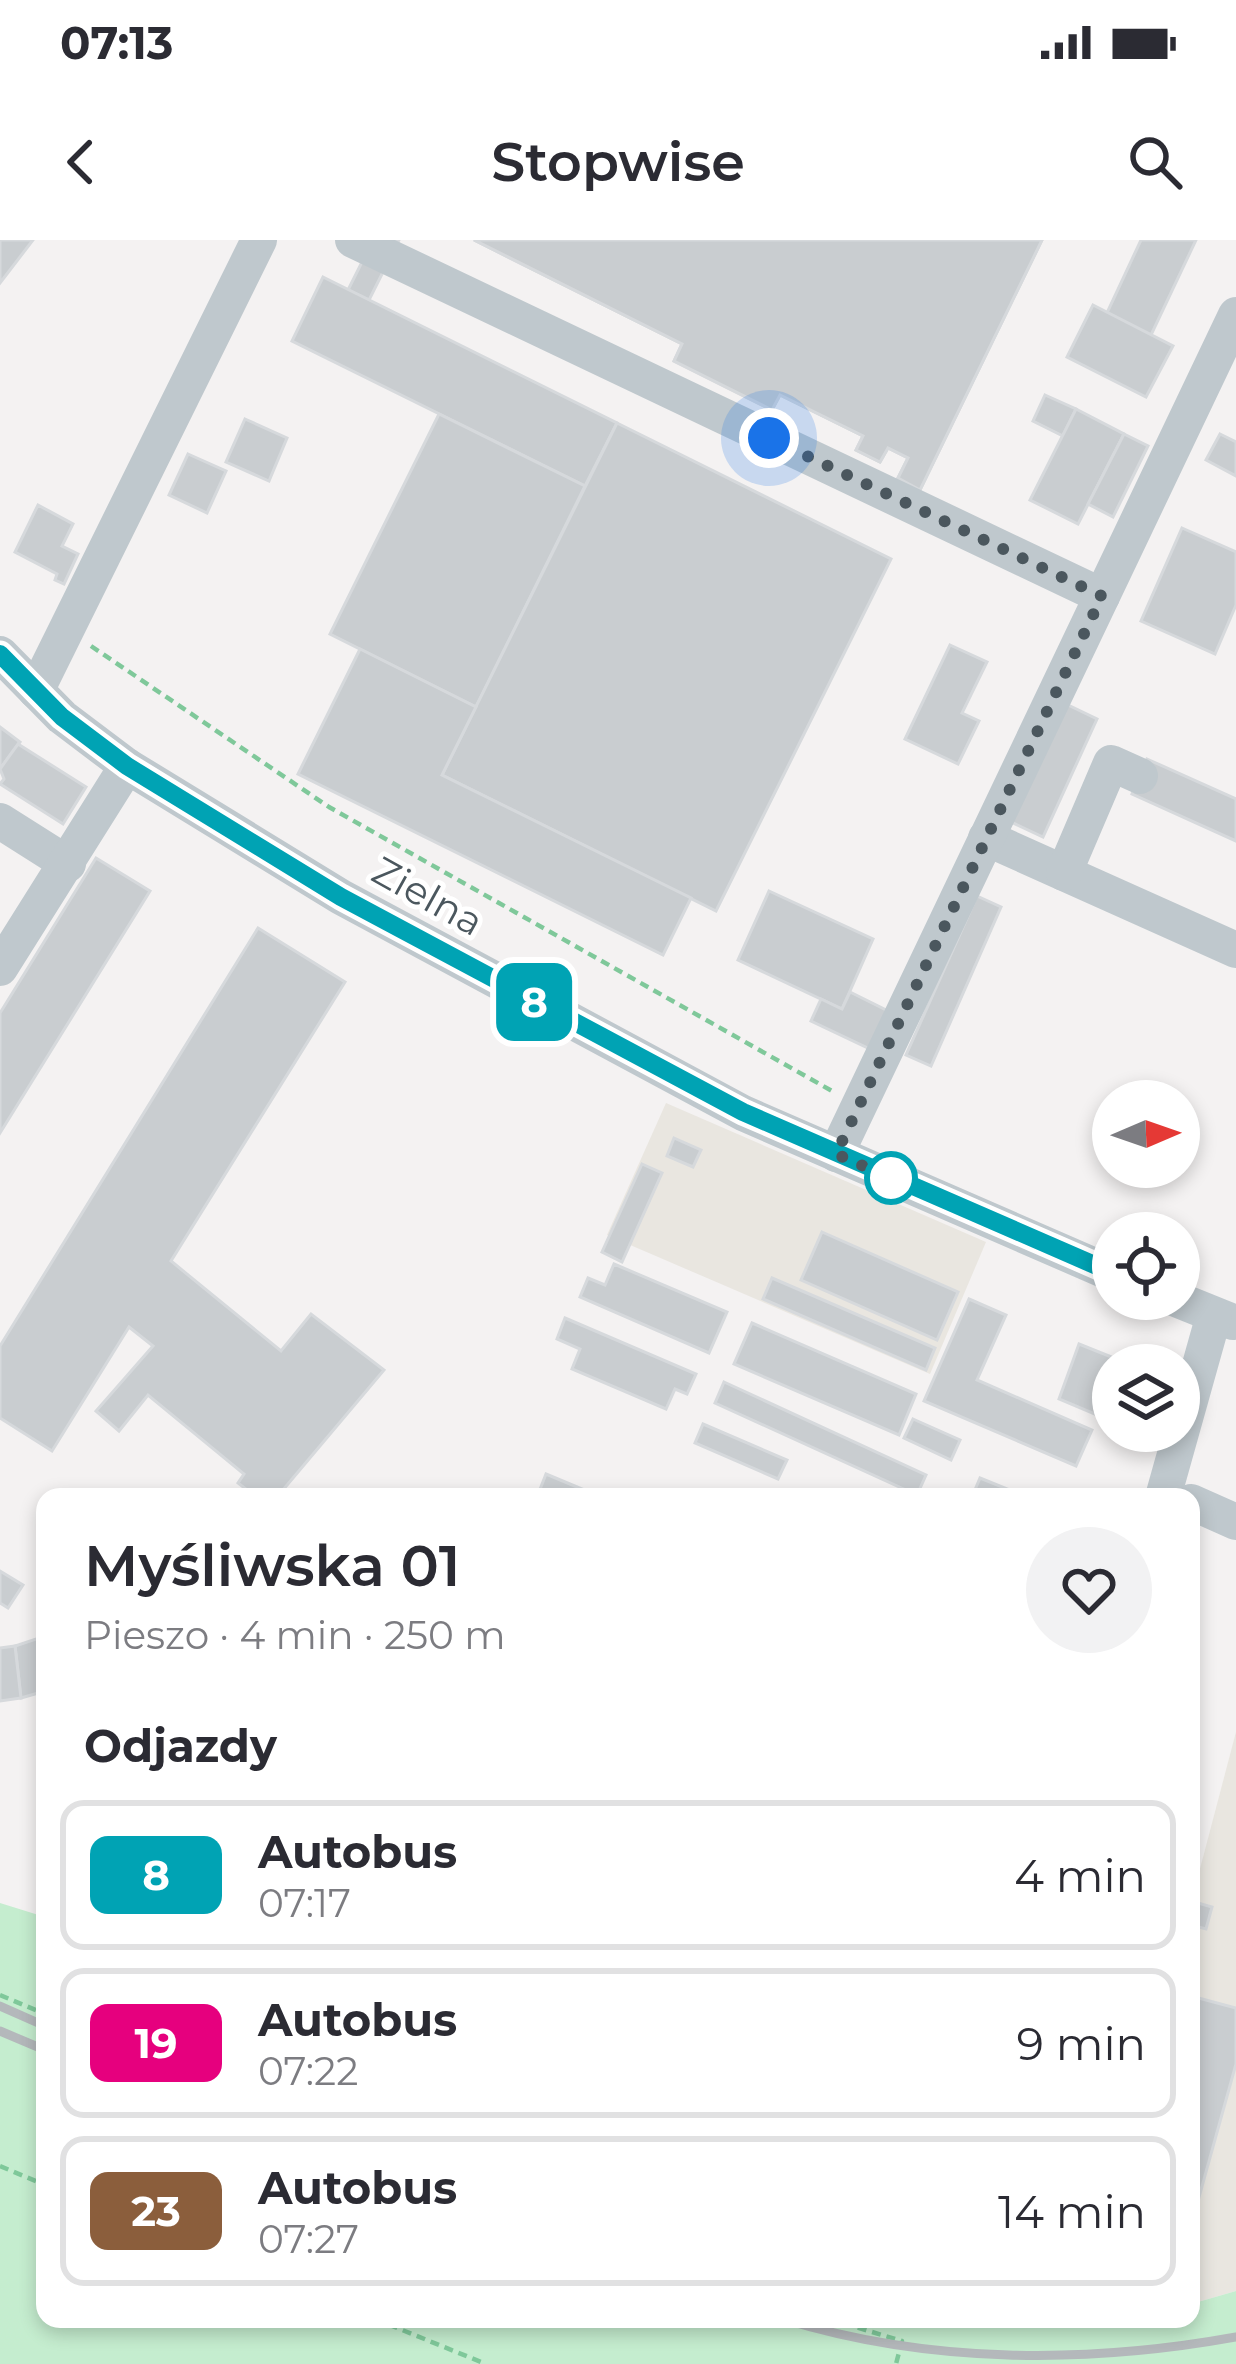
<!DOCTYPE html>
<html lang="pl">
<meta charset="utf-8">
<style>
:root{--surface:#fff;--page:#f2f2f3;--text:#2b2b33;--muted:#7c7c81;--line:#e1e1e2}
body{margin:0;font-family:Montserrat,sans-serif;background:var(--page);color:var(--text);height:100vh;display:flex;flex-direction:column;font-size:45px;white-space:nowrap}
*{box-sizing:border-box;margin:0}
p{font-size:39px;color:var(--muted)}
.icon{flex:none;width:66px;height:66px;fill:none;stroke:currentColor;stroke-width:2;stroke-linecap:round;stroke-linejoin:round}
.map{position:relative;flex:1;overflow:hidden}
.panel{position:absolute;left:36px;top:1248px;width:1164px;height:840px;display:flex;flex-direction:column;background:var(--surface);border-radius:24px;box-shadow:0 6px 18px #0003}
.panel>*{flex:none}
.badge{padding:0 24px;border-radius:18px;font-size:42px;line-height:78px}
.needle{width:78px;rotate:88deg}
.controls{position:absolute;left:1092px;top:840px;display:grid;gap:24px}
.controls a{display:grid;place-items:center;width:108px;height:108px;border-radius:50%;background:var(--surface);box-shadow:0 6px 18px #0003;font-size:60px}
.you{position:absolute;width:60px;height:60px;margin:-30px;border:9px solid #fff;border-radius:50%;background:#1a73e8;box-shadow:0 0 0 18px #1a73e833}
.map>.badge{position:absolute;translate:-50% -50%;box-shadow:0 0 0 6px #fff}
h2{padding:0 48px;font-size:45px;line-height:108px}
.round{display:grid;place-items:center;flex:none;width:126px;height:126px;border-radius:63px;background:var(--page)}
.head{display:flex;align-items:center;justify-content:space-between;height:204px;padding:0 48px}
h1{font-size:57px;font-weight:600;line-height:90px}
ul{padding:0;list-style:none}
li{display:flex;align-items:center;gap:36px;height:150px;margin:0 24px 18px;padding:0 24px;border:6px solid var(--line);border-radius:24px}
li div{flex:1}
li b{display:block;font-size:45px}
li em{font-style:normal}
li .badge{min-width:132px;font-weight:700;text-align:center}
.status{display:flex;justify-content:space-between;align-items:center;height:84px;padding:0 60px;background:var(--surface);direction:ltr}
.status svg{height:33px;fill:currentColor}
header{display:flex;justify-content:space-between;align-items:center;height:156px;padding:0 48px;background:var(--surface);font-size:54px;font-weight:600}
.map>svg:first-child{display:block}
.commercial{fill:#e9e6e0}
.green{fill:#c5edcf}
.building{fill:#c9cdd0;stroke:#d6d9dc;stroke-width:3}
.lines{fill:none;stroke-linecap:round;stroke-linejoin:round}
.path{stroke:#7fc89a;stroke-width:4.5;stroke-dasharray:9 6;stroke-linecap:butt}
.minor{stroke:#bfc8cd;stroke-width:36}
.rail{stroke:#b4b8bb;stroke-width:9}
.line-casing{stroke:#fff;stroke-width:27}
.line{stroke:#00a3b4;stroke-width:18}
.walk{stroke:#4b575e;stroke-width:12;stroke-dasharray:0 21.6}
.stop-dot{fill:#fff;stroke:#00a3b4;stroke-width:6}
.labels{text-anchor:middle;stroke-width:10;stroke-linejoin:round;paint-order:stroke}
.street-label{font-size:39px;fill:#4b575e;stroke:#fff}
</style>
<div class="status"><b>07:13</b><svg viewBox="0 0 49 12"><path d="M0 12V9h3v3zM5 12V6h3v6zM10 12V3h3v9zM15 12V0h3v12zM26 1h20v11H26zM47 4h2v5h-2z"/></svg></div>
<header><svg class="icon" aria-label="back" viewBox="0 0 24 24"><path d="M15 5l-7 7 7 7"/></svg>Stopwise<svg class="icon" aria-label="search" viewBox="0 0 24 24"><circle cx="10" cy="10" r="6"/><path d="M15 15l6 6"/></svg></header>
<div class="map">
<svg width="1236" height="2124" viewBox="0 0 1236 2124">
<rect width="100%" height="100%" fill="#f4f2f2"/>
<g class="commercial">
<path d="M666 863 986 1002 930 1134 607 995Z"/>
<path d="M1236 1492V2051L1191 2064V1663Z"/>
</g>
<path class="green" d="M0 1663 45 1677V2079H1191V2064L1236 2051V2124H0Z"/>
<g class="building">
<path d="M0 0H33L0 43Z"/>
<path d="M373 0H399L369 60 348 50Z"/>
<path d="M474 0H1042L920 250 898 238 908 218 888 208 880 222 856 210 863 196 780 155 772 170 674 121 682 104Z"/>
<path d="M474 0H1042L920 250 898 238 908 218 888 208 880 222 856 210 863 196 780 155 772 170 674 121 682 104Z"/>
<path d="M1141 0H1196L1151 95 1106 75Z"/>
<path d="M323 37 617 183 585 246 292 101Z"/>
<path d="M1093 65 1173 106 1146 157 1067 117Z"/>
<path d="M1045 155 1076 169 1063 196 1033 181Z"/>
<path d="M1076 169 1124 194 1078 284 1030 260Z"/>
<path d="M439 174 585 246 476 467 330 394Z"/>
<path d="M245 179 287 198 269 241 226 222Z"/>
<path d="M617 183 891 319 716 671 442 535Z"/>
<path d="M1124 194 1148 206 1113 277 1088 264Z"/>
<path d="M1220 194 1236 202V236L1206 220Z"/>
<path d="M188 214 226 231 207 273 169 255Z"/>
<path d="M38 265 73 284 62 306 78 314 64 344 55 340 57 334 15 312Z"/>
<path d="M1182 288 1236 312V365L1215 414 1141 381Z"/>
<path d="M950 405 987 422 962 473 979 481 958 524 905 499Z"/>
<path d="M360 409 476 467 442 535 691 658 663 715 298 534Z"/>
<path d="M1066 464 1097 479 1043 597 1011 582Z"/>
<path d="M0 487 20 502 0 529Z"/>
<path d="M18 504 86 547 63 584 0 544 4 539 0 529Z"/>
<path d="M1147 519 1236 559V601L1132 554Z"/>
<path d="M96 618 150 651 0 893V773Z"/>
<path d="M769 651 873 699 842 769 738 720Z"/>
<path d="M977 656 1001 667 931 826 906 815Z"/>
<path d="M258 688 345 742 171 1021 281 1111 311 1074 384 1130 277 1257H256L238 1243 244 1234 148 1155 119 1191 96 1171 153 1106 129 1087 52 1211 0 1178V1106Z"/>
<path d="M850 752 888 771 870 809 811 781 821 759 842 769Z"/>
<path d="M674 898 701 910 693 927 667 916Z"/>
<path d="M642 924 662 933 622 1022 602 1012Z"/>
<path d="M822 992 958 1052 937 1100 801 1040Z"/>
<path d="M614 1024 727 1072 709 1113 580 1057 588 1038 605 1045Z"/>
<path d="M772 1038 935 1108 926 1130 763 1059Z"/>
<path d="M969 1059 1006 1075 977 1140 1092 1190 1076 1226 924 1161Z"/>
<path d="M565 1078 696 1134 687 1154 675 1149 666 1169 572 1129 580 1109 557 1099Z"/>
<path d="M752 1083 916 1154 899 1195 734 1124Z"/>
<path d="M1079 1104 1119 1120 1113 1125 1097 1175 1059 1159Z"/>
<path d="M724 1142 926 1235 917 1255 715 1163Z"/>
<path d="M913 1179 960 1200 951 1220 904 1198Z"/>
<path d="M703 1184 787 1220 778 1239 695 1203Z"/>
<path d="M546 1234 601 1257H537Z"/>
<path d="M980 1238 1027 1257H972Z"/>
<path d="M0 1331 23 1345 8 1368 0 1363Z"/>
<path d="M45 1396V1451L21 1458 15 1406Z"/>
<path d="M15 1406 21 1458 0 1461V1408Z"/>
<path d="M1191 1661 1212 1667 1206 1689 1191 1685Z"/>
<path d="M1191 1756 1236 1768V1824L1191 1986Z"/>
</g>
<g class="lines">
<g class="path">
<path d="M91 406 329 567 832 851"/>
<path d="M0 1755 45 1774"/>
<path d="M0 1926 45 1945"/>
<path d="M375 2079 486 2124"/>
<path d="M829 2079 902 2101 896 2124"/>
</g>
<g class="minor">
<path d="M353 0 1102 356"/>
<path d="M0 414 62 477 127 526 341 657 743 873 1113 1034"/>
<path d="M36 451 259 0"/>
<path d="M0 581 68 624"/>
<path d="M986 598 1236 710"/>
<path d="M1064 633 1111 523 1140 536"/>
<path d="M0 728 127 526"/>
<path d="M836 914 1236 75"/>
<path d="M1176 1059 1233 1082"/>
<path d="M1163 1257 1214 1075"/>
<path d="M1191 1262 1236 1282"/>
</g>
<g class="rail">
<path d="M0 1766 45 1786"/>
<path d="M0 1791 45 1810"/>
<path d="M783 2079C929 2124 1087 2124 1236 2097"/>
</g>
</g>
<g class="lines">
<g class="line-casing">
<path id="line" d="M0 414 62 477 127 526 341 657 743 872 1113 1033"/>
</g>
<use href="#line" class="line"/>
<path class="walk" d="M769 198 1102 356 836 914 891 938"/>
</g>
<circle class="stop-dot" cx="891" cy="938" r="24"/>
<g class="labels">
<g class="street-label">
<text transform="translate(428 656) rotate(29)" y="14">Zielna</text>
</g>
</g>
</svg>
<div class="controls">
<a><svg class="needle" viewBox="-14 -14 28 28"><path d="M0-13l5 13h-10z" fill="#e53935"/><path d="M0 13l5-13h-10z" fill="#7c7c81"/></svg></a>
<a><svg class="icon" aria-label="locate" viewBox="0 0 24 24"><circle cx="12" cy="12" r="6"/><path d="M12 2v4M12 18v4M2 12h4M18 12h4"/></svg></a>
<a><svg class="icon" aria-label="layers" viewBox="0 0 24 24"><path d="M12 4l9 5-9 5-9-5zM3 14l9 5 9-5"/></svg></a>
</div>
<div class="you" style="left:769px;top:198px"></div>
<b class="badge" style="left:534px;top:762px;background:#00a3b4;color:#fff">8</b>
<section class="panel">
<div class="head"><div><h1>Myśliwska 01</h1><p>Pieszo · 4 min · 250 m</p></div><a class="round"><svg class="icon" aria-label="heart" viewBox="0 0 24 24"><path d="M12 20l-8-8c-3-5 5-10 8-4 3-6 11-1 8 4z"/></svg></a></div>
<h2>Odjazdy</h2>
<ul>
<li><span class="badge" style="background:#00a3b4;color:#fff">8</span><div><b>Autobus</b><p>07:17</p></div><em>4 min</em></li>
<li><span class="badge" style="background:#e6007e;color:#fff">19</span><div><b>Autobus</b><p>07:22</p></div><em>9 min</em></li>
<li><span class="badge" style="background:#8b5e3c;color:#fff">23</span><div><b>Autobus</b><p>07:27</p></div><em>14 min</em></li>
</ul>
</section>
</div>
